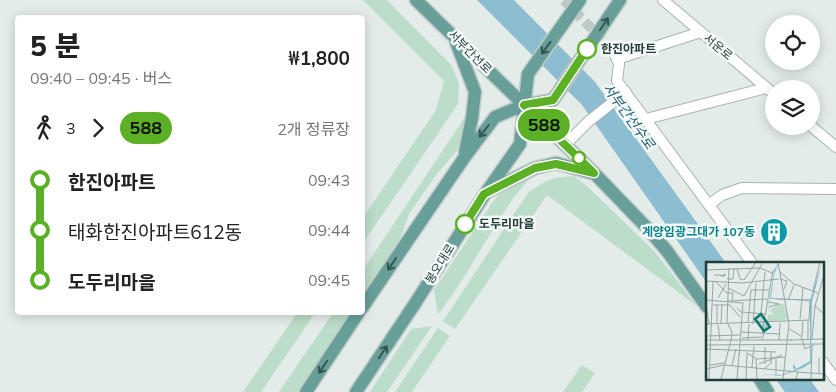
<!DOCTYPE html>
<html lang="ko">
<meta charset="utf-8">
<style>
:root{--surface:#fff;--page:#f6f6f6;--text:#222;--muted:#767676}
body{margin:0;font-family:Mulish,"Noto Sans KR",sans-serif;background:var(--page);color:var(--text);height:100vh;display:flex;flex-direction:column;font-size:19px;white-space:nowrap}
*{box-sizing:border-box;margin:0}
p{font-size:16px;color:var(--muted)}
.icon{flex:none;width:28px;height:28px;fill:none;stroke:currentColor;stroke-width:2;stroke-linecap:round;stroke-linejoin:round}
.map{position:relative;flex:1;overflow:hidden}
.sheet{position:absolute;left:15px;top:15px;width:350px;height:300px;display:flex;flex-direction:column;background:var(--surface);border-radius:5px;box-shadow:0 2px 12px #0003}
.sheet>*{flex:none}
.badge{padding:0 10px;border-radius:16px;font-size:18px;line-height:32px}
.buttons{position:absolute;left:765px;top:15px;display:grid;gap:10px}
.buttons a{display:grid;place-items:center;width:55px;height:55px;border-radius:50%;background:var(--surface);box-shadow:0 2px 12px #0003;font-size:25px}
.map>.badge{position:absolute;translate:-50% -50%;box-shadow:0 0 0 2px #fff}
.legs{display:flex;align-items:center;gap:8px;height:55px;padding:0 15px;font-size:16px}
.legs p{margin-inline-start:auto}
.overview{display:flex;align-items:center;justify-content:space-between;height:85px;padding:0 15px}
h1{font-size:28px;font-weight:800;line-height:38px}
ul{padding:0 15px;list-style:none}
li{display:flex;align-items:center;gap:18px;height:50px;font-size:19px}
li i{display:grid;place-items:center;width:8px;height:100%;margin:0 6px;background:currentColor}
li i::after{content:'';width:12px;height:12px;margin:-6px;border:4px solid;border-radius:50%;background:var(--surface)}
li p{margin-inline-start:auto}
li:first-child i{background:linear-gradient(#0000 50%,currentColor 0)}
li:last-child i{background:linear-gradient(currentColor 50%,#0000 0)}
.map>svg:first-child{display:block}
.green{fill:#bcddc9}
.water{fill:#8cbdd0}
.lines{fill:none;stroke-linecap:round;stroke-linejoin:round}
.minor-tunnel{stroke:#bdc9c6;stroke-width:10;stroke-dasharray:10 5;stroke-linecap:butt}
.minor-casing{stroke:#a6b4b1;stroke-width:12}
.major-casing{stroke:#c1c9c8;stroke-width:15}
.minor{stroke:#fff;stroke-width:10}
.major{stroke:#68a099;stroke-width:12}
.oneway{stroke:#345651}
.line-1-casing{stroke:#fff;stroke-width:11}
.line-1{stroke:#5bb025;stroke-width:8}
.stop-1-dot{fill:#fff;stroke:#5bb025;stroke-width:2.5}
.labels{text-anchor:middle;stroke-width:5;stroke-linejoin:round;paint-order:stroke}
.street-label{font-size:12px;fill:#233d39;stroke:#f3f9f7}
.stop-label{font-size:12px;font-weight:bold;fill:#233d39;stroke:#f3f9f7;text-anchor:start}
.culture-label{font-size:12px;font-weight:bold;fill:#0d838f;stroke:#f3f9f7;text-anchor:end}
.water-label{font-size:14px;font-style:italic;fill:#1f5d77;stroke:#f3f9f7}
.inset-road{fill:none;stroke:#96a6a3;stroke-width:1}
.view{fill:#0f766e;fill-opacity:0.15;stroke:#0f766e;stroke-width:2.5}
.inset-edge{fill:none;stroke:#233d39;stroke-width:2.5}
</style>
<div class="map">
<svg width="836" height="392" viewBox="0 0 836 392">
<rect width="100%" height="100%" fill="#e3ece9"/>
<g class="green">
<path d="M363 0H387L451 65 459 83 458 104 363 243V218L436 110 444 81Z"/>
<path d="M469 111 467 126 456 152 436 175 409 214 400 239 363 295V270Z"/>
<path d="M533 175C510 198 495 227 478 254 466 275 452 295 438 315L434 290 494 200 510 184Z"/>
<path d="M574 176 589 188 653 250 697 306 547 195 455 329 443 321 528 193C547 179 550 178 574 176Z"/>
<path d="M298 312 315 313 261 392H243Z"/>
<path d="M333 313H351L298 392H279Z"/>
<path d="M432 326 387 392H370L411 329Z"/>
<path d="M438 328 450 336 412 392H395Z"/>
<path d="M582 365 595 373 582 392H563Z"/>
</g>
<g class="water">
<path d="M477 0H514L595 82 726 263H707V283L582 105Z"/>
<path d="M775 378H809L819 392H785Z"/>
</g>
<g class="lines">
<path class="minor-tunnel" d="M564 0 614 52"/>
<g class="minor-casing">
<g id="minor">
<path d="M663 0 774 94"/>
<path d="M614 52 619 64 617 81 752 263"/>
<path d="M617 59 701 32"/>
<path d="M646 119 766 88"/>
<path d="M811 126 836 147"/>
<path d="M565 145 589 121 626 92"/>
<path d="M710 204 722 195 742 188 836 189"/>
<path d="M822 361 836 380"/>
</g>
</g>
<g class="major-casing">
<g id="major">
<path d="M416 0 594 173 649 230 667 251 707 307"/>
<path d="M456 42 475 92 472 118 465 152"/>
<path d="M489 191 535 168 556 163 592 173"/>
<path d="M362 308 464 158 495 117 524 105 553 100 620 0"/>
<path d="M759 378 768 392"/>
<path d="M306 392 359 312"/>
<path d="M356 392 414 305 485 194 520 144 528 74 580 0"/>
</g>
</g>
<use href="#minor" class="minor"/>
<use href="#major" class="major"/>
</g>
<defs><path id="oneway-shaft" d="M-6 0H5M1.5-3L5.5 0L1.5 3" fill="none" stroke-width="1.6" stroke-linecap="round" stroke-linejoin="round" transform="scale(1.25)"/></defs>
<g class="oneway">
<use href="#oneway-shaft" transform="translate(604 24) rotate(-56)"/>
<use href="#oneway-shaft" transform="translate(546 48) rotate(126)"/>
<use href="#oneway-shaft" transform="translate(484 131) rotate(128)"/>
<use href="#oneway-shaft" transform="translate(392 264) rotate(124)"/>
<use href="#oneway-shaft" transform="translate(383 352) rotate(-56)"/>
<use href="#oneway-shaft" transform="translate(323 367) rotate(124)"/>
</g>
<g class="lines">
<g class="line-1-casing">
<path id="line-1" d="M465 224 484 194 535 168 556 164 594 173 524 105 553 100 587 49"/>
</g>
<use href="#line-1" class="line-1"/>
</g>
<defs>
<g id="building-disc" transform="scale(1.4375)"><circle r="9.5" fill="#0f9aa8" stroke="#f3f9f7"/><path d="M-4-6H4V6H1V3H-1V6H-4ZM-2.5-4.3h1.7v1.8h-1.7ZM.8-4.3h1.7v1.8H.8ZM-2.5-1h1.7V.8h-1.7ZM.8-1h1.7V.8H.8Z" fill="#fff"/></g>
</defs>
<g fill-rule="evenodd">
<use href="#building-disc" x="774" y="232"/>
</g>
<g class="stop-1-dot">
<circle cx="587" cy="49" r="9"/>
<circle cx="579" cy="158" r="6"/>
<circle cx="465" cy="224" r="9"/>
</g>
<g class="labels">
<g class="street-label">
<text transform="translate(718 47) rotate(40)" y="4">서운로</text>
<text transform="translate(470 52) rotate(45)" y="4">서부간선로</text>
<text transform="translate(440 264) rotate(-58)" y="4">봉오대로</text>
</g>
<g class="stop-label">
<text x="601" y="53">한진아파트</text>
<text x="479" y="228">도두리마을</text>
</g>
<g class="culture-label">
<text x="755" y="236">계양임광그대가 107동</text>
</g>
<g class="water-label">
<text transform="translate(629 116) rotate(54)" y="5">서부간선수로</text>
</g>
</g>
<g transform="translate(706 262)">
<rect width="118" height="118" fill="#e3ece9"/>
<path d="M73 42H78L82 57 61 60 62 52 68 53 64 48Z" fill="#bcddc9"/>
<path d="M73 0 68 13 65 36 104 38 116 0 106 40 105 101 97 106 78 113 72 114 60 112 51 117 59 112 75 113 89 108 87 106V104L88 102 81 96 88 102 90 107 104 99V39L71 37H64L60 62 49 98 60 62 68 8Z" fill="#8cbdd0"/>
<path class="inset-road" d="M72 0 83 62 77 117M31 6 34 17 38 18M0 8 54 6 66 11M74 10 88 22M8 13H15V14H19V12L15 14M118 13 109 44 118 52M21 17H27L28 6M74 17 81 19 78 27M38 18 50 0M0 19 36 21M10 20 21 31H27L26 38M36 21 73 17M88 22 112 31M22 26 38 34M107 28 114 0M38 34 57 0M12 36 20 22M70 37 104 38 103 57M0 38 37 41M82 38 88 23M22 39 61 37M62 40 73 42 63 45M0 43 3 62M7 43H24L34 55M31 46 35 50 60 52M55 51 59 10M94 57 97 26M42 60 45 28H64M11 61V43M15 61 16 42M0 62 105 58M47 62 50 21M12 63 14 78M82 66 95 74 99 87 108 83M35 70 74 72M56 72 67 8M0 74 34 73M96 74 97 59M36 76 55 75M56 77 61 62M102 77V59M106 77 109 44M0 78H86M42 78 43 62M73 78 74 61M84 78 118 77M0 83 118 82M0 87 70 90M41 91 51 97 79 95M33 94 37 41M50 97 51 117M53 102 76 93M59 102V85M4 103 19 101M26 103 30 87M46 105 48 84M59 106 65 101V90M0 107 18 103 92 110M70 112V96M113 112V96M3 117 7 19M15 117 25 78 26 70 21 60 23 6M31 117 33 92M40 117 41 91M90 117 92 110 118 112M105 117 106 85"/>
<path class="view" d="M55 52 64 65 58 69 49 57Z"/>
<rect width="118" height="118" class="inset-edge"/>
</g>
</svg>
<div class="buttons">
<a><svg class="icon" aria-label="locate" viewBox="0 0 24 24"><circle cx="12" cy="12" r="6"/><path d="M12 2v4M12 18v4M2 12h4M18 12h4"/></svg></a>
<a><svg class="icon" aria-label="layers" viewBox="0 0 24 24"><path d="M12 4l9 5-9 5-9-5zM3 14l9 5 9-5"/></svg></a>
</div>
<b class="badge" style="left:544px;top:125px;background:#5bb025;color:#111">588</b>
<section class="sheet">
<div class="overview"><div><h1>5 분</h1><p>09:40 – 09:45 · 버스</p></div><b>₩1,800</b></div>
<div class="legs"><svg class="icon" aria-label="walk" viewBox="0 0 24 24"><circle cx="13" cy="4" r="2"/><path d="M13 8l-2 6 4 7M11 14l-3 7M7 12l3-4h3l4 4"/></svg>3<svg class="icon" aria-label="forward" viewBox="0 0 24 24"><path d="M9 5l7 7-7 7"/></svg><b class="badge" style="background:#5bb025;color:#111">588</b><p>2개 정류장</p></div>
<ul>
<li><i style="color:#5bb025"></i><b>한진아파트</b><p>09:43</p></li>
<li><i style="color:#5bb025"></i><span>태화한진아파트612동</span><p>09:44</p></li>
<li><i style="color:#5bb025"></i><b>도두리마을</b><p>09:45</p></li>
</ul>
</section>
</div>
